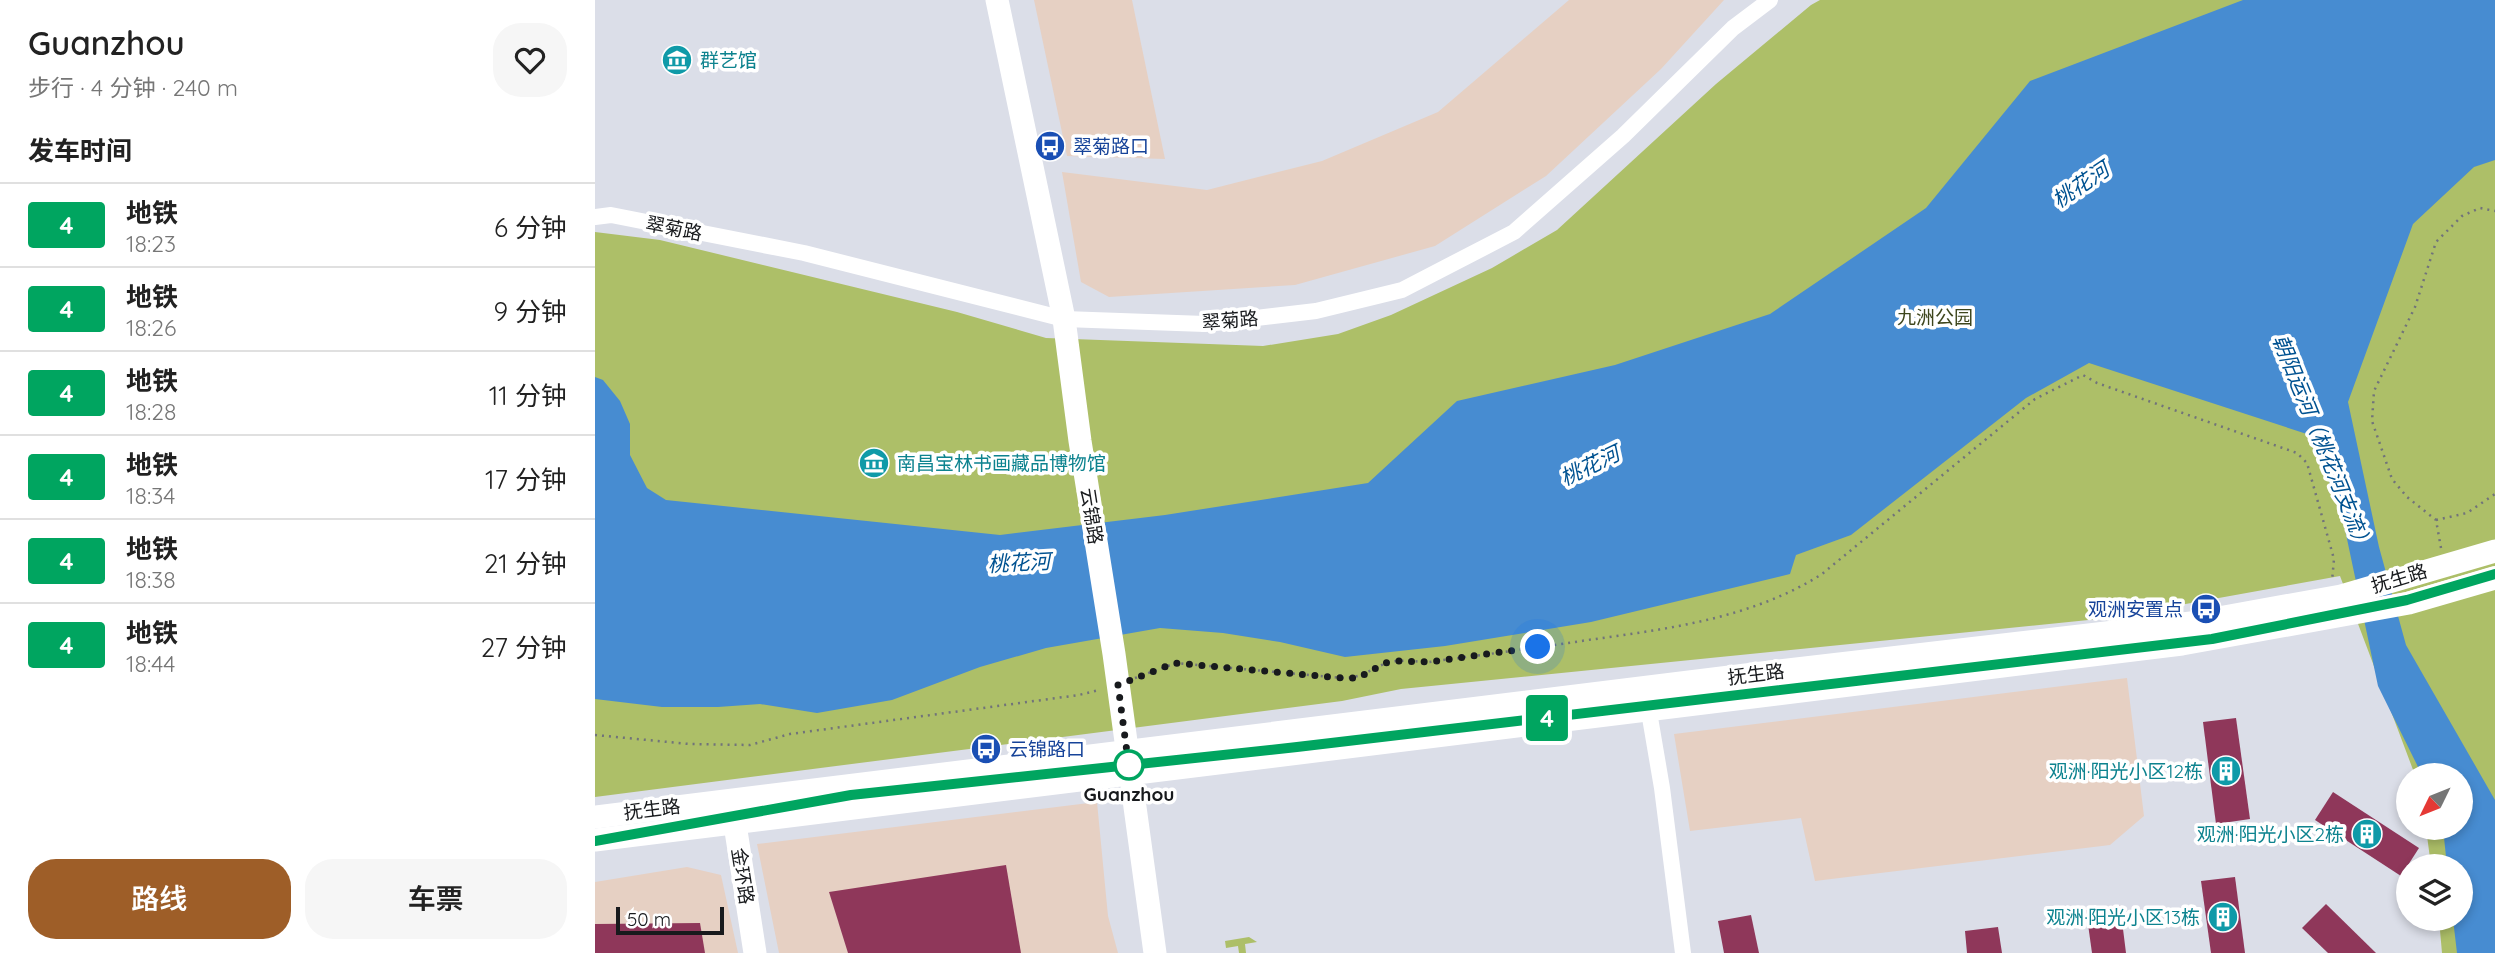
<!DOCTYPE html>
<html lang="zh">
<meta charset="utf-8">
<style>
:root{--surface:#fff;--page:#f6f6f6;--text:#222;--muted:#767676;--line:#e0e0e0;--accent:#9e5e28}
body{margin:0;font-family:Quicksand,"Noto Sans SC",sans-serif;background:var(--page);color:var(--text);height:100vh;display:flex;flex-direction:column;font-size:26px;white-space:nowrap}
*{box-sizing:border-box;margin:0}
p{font-size:23px;color:var(--muted)}
.icon{flex:none;width:38px;height:38px;fill:none;stroke:currentColor;stroke-width:2;stroke-linecap:round;stroke-linejoin:round}
.map{position:relative;flex:1;overflow:hidden}
.panel{display:flex;flex-direction:column;background:var(--surface);width:595px}
.panel>*{flex:none}
.badge{padding:0 14px;border-radius:5px;font-size:24px;line-height:46px}
.needle{width:46px;rotate:227deg}
.controls{position:absolute;left:1801px;top:763px;display:grid;gap:14px}
.controls a{display:grid;place-items:center;width:77px;height:77px;border-radius:50%;background:var(--surface);box-shadow:0 4px 10px #0003;font-size:35px}
.scale{position:absolute;left:21px;bottom:18px;width:108px;box-sizing:border-box;padding-left:7px;border:4px solid #181a1d;border-top:0;font-size:19px;line-height:24px;white-space:nowrap;color:#181a1d;-webkit-text-stroke:5px #fff;paint-order:stroke}
.you{position:absolute;width:35px;height:35px;margin:-18px;border:5px solid #fff;border-radius:50%;background:#1a73e8;box-shadow:0 0 0 10px #1a73e833}
.map>.badge{position:absolute;translate:-50% -50%;box-shadow:0 0 0 4px #fff}
h2{padding:0 28px;font-size:26px;line-height:63px}
.round{display:grid;place-items:center;flex:none;width:74px;height:74px;border-radius:28px;background:var(--page)}
.head{display:flex;align-items:center;justify-content:space-between;height:119px;padding:0 28px}
h1{font-size:33px;font-weight:600;line-height:52px}
.button{display:flex;gap:14px;margin-top:auto;padding:14px 28px}
.button a{flex:1;height:80px;border-radius:28px;background:var(--accent);color:#fff;font-size:28px;font-weight:600;line-height:80px;text-align:center}
.button a+a{background:var(--page);color:var(--text)}
ul{padding:0;list-style:none}
li{display:flex;align-items:center;gap:21px;height:84px;padding:0 28px;border-top:2px solid var(--line)}
li div{flex:1}
li b{display:block;font-size:26px}
li em{font-style:normal}
li .badge{min-width:77px;font-weight:700;text-align:center}
main{display:flex;flex:1;min-height:0}
.map>svg:first-child{display:block}
.commercial{fill:#e6d0c3}
.green{fill:#adbf68}
.water{fill:#478cd1}
.building{fill:#8f375a}
.lines{fill:none;stroke-linecap:round;stroke-linejoin:round}
.path{stroke:#71737a;stroke-width:2.5;stroke-dasharray:2 5;stroke-linecap:butt}
.street{stroke:#fff;stroke-width:16}
.secondary{stroke:#fff;stroke-width:23}
.line-casing{stroke:#fff;stroke-width:16}
.line{stroke:#00a560;stroke-width:10}
.walk{stroke:#181a1d;stroke-width:7;stroke-dasharray:0 12.6}
.stop-dot{fill:#fff;stroke:#00a560;stroke-width:3.5}
.labels{text-anchor:middle;stroke-width:7;stroke-linejoin:round;paint-order:stroke}
.culture-label{font-size:19px;fill:#0d838f;stroke:#fff;text-anchor:end}
.transit-label{font-size:19px;fill:#164399;stroke:#fff;text-anchor:start}
.street-label{font-size:19px;fill:#181a1d;stroke:#fff}
.park-label{font-size:19px;fill:#3e461d;stroke:#fff}
.stop-label{font-size:19px;font-weight:bold;fill:#181a1d;stroke:#fff}
.water-label{font-size:21px;font-style:italic;fill:#005291;stroke:#fff}
</style>
<main>
<section class="panel">
<div class="head"><div><h1>Guanzhou</h1><p>步行 · 4 分钟 · 240 m</p></div><a class="round"><svg class="icon" aria-label="heart" viewBox="0 0 24 24"><path d="M12 20l-8-8c-3-5 5-10 8-4 3-6 11-1 8 4z"/></svg></a></div>
<h2>发车时间</h2>
<ul>
<li><span class="badge" style="background:#00a560;color:#fff">4</span><div><b>地铁</b><p>18:23</p></div><em>6 分钟</em></li>
<li><span class="badge" style="background:#00a560;color:#fff">4</span><div><b>地铁</b><p>18:26</p></div><em>9 分钟</em></li>
<li><span class="badge" style="background:#00a560;color:#fff">4</span><div><b>地铁</b><p>18:28</p></div><em>11 分钟</em></li>
<li><span class="badge" style="background:#00a560;color:#fff">4</span><div><b>地铁</b><p>18:34</p></div><em>17 分钟</em></li>
<li><span class="badge" style="background:#00a560;color:#fff">4</span><div><b>地铁</b><p>18:38</p></div><em>21 分钟</em></li>
<li><span class="badge" style="background:#00a560;color:#fff">4</span><div><b>地铁</b><p>18:44</p></div><em>27 分钟</em></li>
</ul>
<div class="button"><a>路线</a><a>车票</a></div>
</section>
<div class="map">
<svg width="1900" height="953" viewBox="0 0 1900 953">
<rect width="100%" height="100%" fill="#dbdee8"/>
<g class="commercial">
<path d="M439 0H537L570 159 472 156Z"/>
<path d="M974 0H1129L1066 69 951 176 840 246 700 285 514 297 486 282 467 172 612 190 727 161 843 112Z"/>
<path d="M1532 678 1549 816 1515 845 1220 881 1206 818 1095 831 1079 734Z"/>
<path d="M502 802 513 916 523 953H184L162 844Z"/>
<path d="M92 867 126 875 143 953H0V882Z"/>
</g>
<g class="green">
<path d="M1225 0H1900V953H1847L1844 919H1866V866H1836L1831 828H1866V775H1820L1745 576 1513 618 806 689 747 701 0 797V232L65 240 362 312 451 338 668 346 743 334 796 315 897 268 962 230 1121 84 1216 5Z"/>
<path d="M654 937 662 942 650 944 651 953H644L643 946 631 948 630 941Z"/>
</g>
<path class="water" d="M1648 0H1900V160L1879 167 1818 224 1753 402 1784 547 1811 645 1900 800V953H1862L1858 919H1866V866H1852L1848 828H1866V775H1827L1783 686 1748 520 1718 436 1494 363 1431 398 1256 535 1201 555 1195 574 996 622 850 646 750 657 685 642 628 633 565 628 451 648 385 667 297 700 222 713 165 704 123 707H67L0 699V377L8 380 25 401 35 424V455L52 488 71 500 405 535 570 515 773 483 862 401 1020 365 1175 314 1331 208 1435 81Z"/>
<g class="building">
<path d="M1641 718 1655 819 1621 824 1608 722Z"/>
<path d="M1738 792 1824 848 1806 876 1720 820Z"/>
<path d="M411 865 426 953H253L234 892Z"/>
<path d="M1640 877 1650 953H1616L1606 881Z"/>
<path d="M1731 904 1781 953H1733L1707 928Z"/>
<path d="M1525 905 1531 953H1497L1491 910Z"/>
<path d="M1156 915 1164 953H1129L1123 921Z"/>
<path d="M105 923 110 953H0V924Z"/>
<path d="M1403 927 1407 953H1372L1370 931Z"/>
</g>
<g class="lines">
<g class="path">
<path d="M1841 520 1872 513 1900 494"/>
<path d="M1846 548 1841 520 1812 497 1797 479 1777 421 1779 391 1820 307 1841 242 1867 216 1885 208 1900 211"/>
<path d="M540 678 581 663 747 678C767 678 772 671 789 664 803 658 819 662 834 662 887 655 940 648 993 640 1073 629 1158 618 1227 574L1440 399 1488 375 1502 383 1702 453 1712 463 1739 559 1737 581"/>
<path d="M0 735 94 744 155 745 195 734 484 695 504 690"/>
</g>
<g class="street">
<path d="M0 217 16 215 209 253 469 319 610 324 721 311 807 290 919 232 1028 136 1138 28 1175 0"/>
<path d="M1052 700 1067 788 1088 953"/>
</g>
<g class="secondary">
<path d="M402 0 469 319 485 441 519 654 560 953"/>
<path d="M137 805 160 953"/>
<path d="M0 817 1167 673 1596 623 1746 596 1900 551"/>
<path d="M0 840 1587 644 1814 603 1900 578"/>
</g>
</g>
<g class="lines">
<g class="line-casing">
<path id="line" d="M0 841 256 795 702 747 1617 639 1812 600 1900 574"/>
</g>
<use href="#line" class="line"/>
<path class="walk" d="M534 765 535 775 523 685 580 663 747 678H763L790 663 804 661 834 662 943 647"/>
</g>
<defs>
<g id="museum-disc" transform="scale(1.575)"><circle r="9.5" fill="#0f9aa8" stroke="#fff"/><path d="M0-6L6-3V-2H-6V-3ZM-5-1h2V3h-2ZM-1-1h2V3h-2ZM3-1h2V3H3ZM-6 4H6V6H-6Z" fill="#fff"/></g>
<g id="bus-disc" transform="scale(1.575)"><circle r="9.5" fill="#1a4fb4" stroke="#fff"/><path d="M-5-6H5V4H4V6H2V4H-2V6H-4V4H-5ZM-3.5-4V0h7V-4ZM-3.5 1.2v1.5H-2V1.2ZM2 1.2v1.5H3.5V1.2Z" fill="#fff"/></g>
<g id="building-disc" transform="scale(1.575)"><circle r="9.5" fill="#0f9aa8" stroke="#fff"/><path d="M-4-6H4V6H1V3H-1V6H-4ZM-2.5-4.3h1.7v1.8h-1.7ZM.8-4.3h1.7v1.8H.8ZM-2.5-1h1.7V.8h-1.7ZM.8-1h1.7V.8H.8Z" fill="#fff"/></g>
</defs>
<g fill-rule="evenodd">
<use href="#museum-disc" x="82" y="60"/>
<use href="#bus-disc" x="455" y="146"/>
<use href="#museum-disc" x="279" y="463"/>
<use href="#bus-disc" x="1611" y="609"/>
<use href="#bus-disc" x="391" y="749"/>
<use href="#building-disc" x="1631" y="771"/>
<use href="#building-disc" x="1772" y="834"/>
<use href="#building-disc" x="1628" y="917"/>
</g>
<circle class="stop-dot" cx="534" cy="765" r="14"/>
<g class="labels">
<g class="culture-label">
<text x="105" y="67" text-anchor="start">群艺馆</text>
<text x="302" y="470" text-anchor="start">南昌宝林书画藏品博物馆</text>
<text x="1608" y="778">观洲·阳光小区12栋</text>
<text x="1749" y="841">观洲·阳光小区2栋</text>
<text x="1605" y="924">观洲·阳光小区13栋</text>
</g>
<g class="transit-label">
<text x="478" y="153">翠菊路口</text>
<text x="1588" y="616" text-anchor="end">观洲安置点</text>
<text x="414" y="756">云锦路口</text>
</g>
<g class="street-label">
<text transform="translate(79 228) rotate(11)" y="7">翠菊路</text>
<text transform="translate(635 320) rotate(-5)" y="7">翠菊路</text>
<text transform="translate(497 516) rotate(81)" y="7">云锦路</text>
<text transform="translate(1804 578) rotate(-17)" y="7">抚生路</text>
<text transform="translate(1161 674) rotate(-7)" y="7">抚生路</text>
<text transform="translate(57 809) rotate(-7)" y="7">抚生路</text>
<text transform="translate(148 876) rotate(81)" y="7">金环路</text>
</g>
<g class="park-label">
<text x="1340" y="324">九洲公园</text>
</g>
<g class="stop-label">
<text x="534" y="801">Guanzhou</text>
</g>
<g class="water-label">
<text transform="translate(1486 185) rotate(-34)" y="7">桃花河</text>
<text transform="translate(1727 443) rotate(68)" y="7">朝阳运河（桃花河支流）</text>
<text transform="translate(995 466) rotate(-26)" y="7">桃花河</text>
<text transform="translate(424 563) rotate(-3)" y="7">桃花河</text>
</g>
</g>
</svg>
<div class="controls">
<a><svg class="needle" viewBox="-14 -14 28 28"><path d="M0-13l5 13h-10z" fill="#e53935"/><path d="M0 13l5-13h-10z" fill="#767676"/></svg></a>
<a><svg class="icon" aria-label="layers" viewBox="0 0 24 24"><path d="M12 4l9 5-9 5-9-5zM3 14l9 5 9-5"/></svg></a>
</div>
<div class="scale">50 m</div>
<div class="you" style="left:943px;top:647px"></div>
<b class="badge" style="left:952px;top:718px;background:#00a560;color:#fff">4</b>
</div>
</main>
